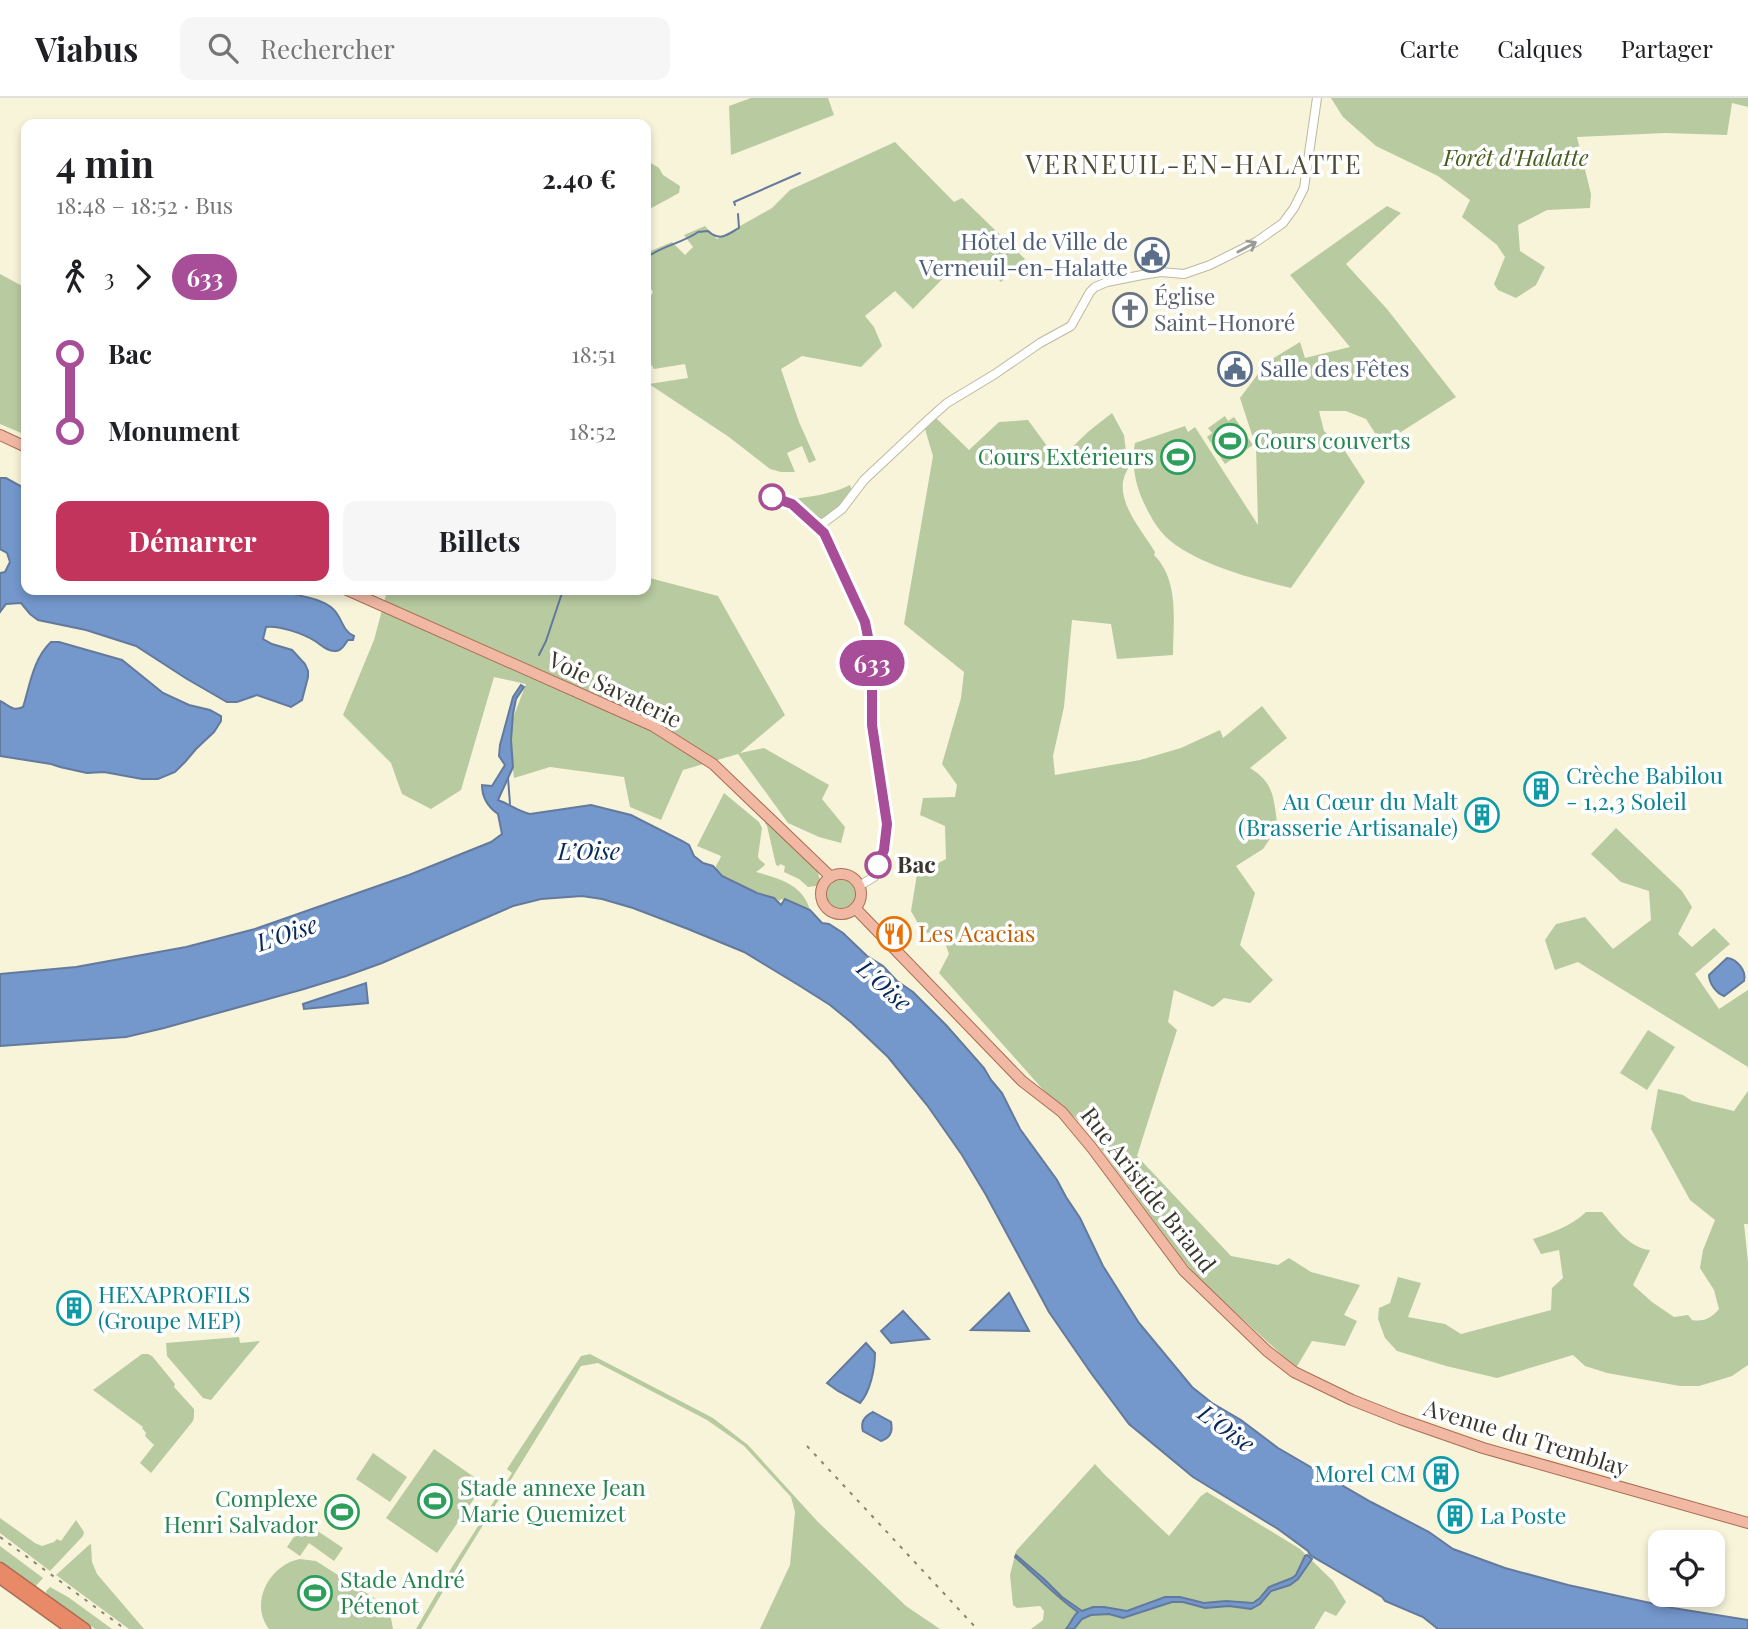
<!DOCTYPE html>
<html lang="fr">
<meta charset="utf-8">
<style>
:root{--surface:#fff;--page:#f6f6f6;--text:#202124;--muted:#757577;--line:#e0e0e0;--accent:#c3345c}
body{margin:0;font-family:"Playfair Display",serif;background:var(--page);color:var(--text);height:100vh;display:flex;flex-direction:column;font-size:26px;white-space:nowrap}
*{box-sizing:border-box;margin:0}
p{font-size:23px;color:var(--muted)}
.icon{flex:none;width:38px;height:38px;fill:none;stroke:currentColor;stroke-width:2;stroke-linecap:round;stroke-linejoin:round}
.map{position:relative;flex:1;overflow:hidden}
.panel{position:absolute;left:21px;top:21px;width:630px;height:476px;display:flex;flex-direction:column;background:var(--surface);border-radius:14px;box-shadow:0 4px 10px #0003}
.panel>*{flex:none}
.badge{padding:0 14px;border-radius:23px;font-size:24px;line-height:46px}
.fabs{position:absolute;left:1648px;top:1432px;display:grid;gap:14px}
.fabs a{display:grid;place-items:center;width:77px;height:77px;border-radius:14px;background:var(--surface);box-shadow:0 4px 10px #0003;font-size:35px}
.map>.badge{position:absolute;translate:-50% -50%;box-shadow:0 0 0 4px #fff}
.legs{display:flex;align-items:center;gap:10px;height:77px;padding:0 35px;font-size:23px}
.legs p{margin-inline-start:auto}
.overview{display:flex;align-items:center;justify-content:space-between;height:119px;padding:0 35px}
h1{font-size:38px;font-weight:700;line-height:52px}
.primary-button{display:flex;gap:14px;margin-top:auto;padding:14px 35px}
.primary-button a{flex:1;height:80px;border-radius:14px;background:var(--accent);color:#fff;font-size:28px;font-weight:700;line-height:80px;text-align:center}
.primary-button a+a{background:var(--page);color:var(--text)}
ul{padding:0 35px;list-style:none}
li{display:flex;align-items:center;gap:24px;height:77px;font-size:26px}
li i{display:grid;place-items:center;width:10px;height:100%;margin:0 9px;background:currentColor}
li i::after{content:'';width:18px;height:18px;margin:-9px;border:5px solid;border-radius:50%;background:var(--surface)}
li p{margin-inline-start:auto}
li:first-child i{background:linear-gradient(#0000 50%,currentColor 0)}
li:last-child i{background:linear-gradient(currentColor 50%,#0000 0)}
header{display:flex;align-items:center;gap:42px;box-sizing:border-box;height:98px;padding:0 35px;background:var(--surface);border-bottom:2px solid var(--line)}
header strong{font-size:33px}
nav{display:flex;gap:38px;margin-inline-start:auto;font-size:24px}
.search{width:490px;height:63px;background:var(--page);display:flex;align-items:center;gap:18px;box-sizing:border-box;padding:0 24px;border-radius:14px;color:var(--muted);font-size:26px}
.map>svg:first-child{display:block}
.green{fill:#b8caa0}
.water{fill:#7497cc;stroke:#637a9d;stroke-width:2}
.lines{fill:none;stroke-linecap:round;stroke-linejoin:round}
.stream{stroke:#637a9d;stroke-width:2}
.minor-casing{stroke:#bdb9a1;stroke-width:10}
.major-casing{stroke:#ab6d53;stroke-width:12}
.highway-casing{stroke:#ab6d53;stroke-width:13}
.minor{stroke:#fff;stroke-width:8}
.major{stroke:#f1b8a4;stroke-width:10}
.highway{stroke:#e88967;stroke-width:10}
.rail{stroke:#878474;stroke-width:2;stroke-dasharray:3.5 7;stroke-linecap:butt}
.oneway{stroke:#9c9c96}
.line-1-casing{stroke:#fff;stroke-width:16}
.line-1{stroke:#a84d97;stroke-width:10}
.stop-1-dot{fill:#fff;stroke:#a84d97;stroke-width:3.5}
.labels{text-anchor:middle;stroke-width:7;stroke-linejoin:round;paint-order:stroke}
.park-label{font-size:23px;font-style:italic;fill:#475d1c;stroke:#fff}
.service-label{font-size:23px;fill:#4e5e75;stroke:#fff;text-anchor:end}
.worship-label{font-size:23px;fill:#5b616d;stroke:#fff;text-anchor:start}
.leisure-label{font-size:23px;fill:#27864d;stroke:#fff;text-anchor:start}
.street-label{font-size:23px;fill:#3a382e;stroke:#fff}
.culture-label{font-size:23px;fill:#0d838f;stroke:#fff;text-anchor:start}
.stop-label{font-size:23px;font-weight:bold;fill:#3a382e;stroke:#fff;text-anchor:start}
.food-label{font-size:23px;fill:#c56008;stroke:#fff;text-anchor:start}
.water-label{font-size:24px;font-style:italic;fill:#072858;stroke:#fff}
.quarter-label{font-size:26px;letter-spacing:2px;fill:#4e4a35;stroke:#fff}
</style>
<header>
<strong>Viabus</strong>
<div class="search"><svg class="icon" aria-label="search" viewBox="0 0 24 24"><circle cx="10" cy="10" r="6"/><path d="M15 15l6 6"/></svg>Rechercher</div>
<nav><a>Carte</a><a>Calques</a><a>Partager</a></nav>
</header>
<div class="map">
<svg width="1748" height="1531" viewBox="0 0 1748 1531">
<rect width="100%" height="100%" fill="#f8f4da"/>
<g class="green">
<path d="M751 0H828L834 17 731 57 729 8Z"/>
<path d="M1331 0H1748V9L1732 5 1727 37 1665 35 1577 39 1591 96 1590 110 1547 112 1518 127 1520 153 1545 169 1536 187 1516 200 1498 192 1494 186 1505 159 1497 147 1462 119 1470 102 1438 78 1376 48 1343 19Z"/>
<path d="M895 44 954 104 962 100 1025 161 1001 184 987 170 977 180 959 164 913 211 895 193 865 218 874 229 882 248 861 269 802 258 781 271 799 324 816 362 809 365 802 348 787 355 795 374H781L770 371 729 339 649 286 688 280 685 266 654 271 646 259V206L653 194 646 184V155L672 144 685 157 693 149 684 137 705 128 717 141 772 110 790 92Z"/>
<path d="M646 62 659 70 663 77 680 88 679 95 646 113Z"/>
<path d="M1387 108 1401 115 1346 166 1387 211 1456 299 1382 346 1366 321 1346 313H1319L1324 333 1343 350 1365 384 1291 490C1253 481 1195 466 1166 439 1156 429 1149 416 1143 403 1135 386 1131 363 1135 345L1185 328 1188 334 1195 329 1258 427 1256 349 1240 300 1267 264 1300 244 1305 260 1350 249 1290 177Z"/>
<path d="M0 176 26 190V337L0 326Z"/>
<path d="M1112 315 1124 337 1128 371C1110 398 1142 432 1155 454L1154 457C1180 483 1173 524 1173 557L1117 561 1111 526 1072 522 1064 609 1053 658 1055 677 1140 662 1181 650 1220 632 1223 640 1262 608 1287 640 1250 670C1276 686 1273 702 1278 729L1263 751 1236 768 1255 795 1240 847 1273 882 1250 905 1224 900 1213 909 1174 892 1168 924 1177 932 1137 1058 1231 1158 1278 1167 1289 1160 1311 1174 1360 1187 1344 1217 1357 1223 1345 1248 1312 1243 1296 1270 1198 1180 1183 1162 1084 1028 1087 1023 1085 1020 1079 1023 1046 995 939 875 949 856 940 831 924 836 911 813 917 776 946 761 945 728 920 717 923 700 955 699 957 687 942 666 961 600 964 574 904 526 933 358 925 331 935 319 969 352 999 324 1028 322 1058 363 1089 333Z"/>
<path d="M1225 318 1228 323 1234 319 1253 347 1225 366 1207 339 1212 335 1208 330Z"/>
<path d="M850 387 852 394C843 407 829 428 811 418 802 413 796 406 786 402 807 399 830 397 850 387Z"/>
<path d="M646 479 718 498 785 617 740 655 764 650 829 687 822 701 845 729 841 745 819 739 788 725 738 656 683 672 661 722 630 709 624 679 550 669 514 680 508 633 526 586 494 579 461 692 431 711 402 696 391 665 343 617 374 542 386 497 374 492H646Z"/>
<path d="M724 695 759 724 762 730 758 758 759 761 765 766 764 768 756 774C778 780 803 786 810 812L786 801 785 803 781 801 780 803C769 796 715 784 716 768 717 765 720 762 721 758L697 748Z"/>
<path d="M766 724 817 771 820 782 816 788 808 789 799 781 784 774 785 768 780 766 779 768 776 767 767 728 765 725Z"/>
<path d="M1616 730 1682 793 1692 809 1678 836 1692 849 1714 830 1730 846 1695 876 1719 911 1748 892V969L1578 864 1555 872 1545 842 1556 826 1585 819 1613 851 1651 822 1649 793 1621 784 1591 756Z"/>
<circle cx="841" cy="797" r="15"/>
<path d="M1648 932 1675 949 1647 992 1620 975Z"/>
<path d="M1658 991 1683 997 1692 1003 1734 1013 1748 993V1126H1744L1748 1164V1267L1732 1278 1716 1283 1699 1288H1680L1607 1275 1585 1268 1573 1257 1497 1280 1446 1268 1397 1253 1385 1240 1378 1221 1379 1210 1390 1205 1398 1179 1421 1185 1408 1219 1445 1226 1461 1236 1551 1212 1552 1190 1563 1180 1559 1152 1541 1156 1533 1141C1553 1134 1570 1129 1586 1114H1602C1615 1129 1629 1150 1650 1152L1633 1187 1652 1204 1674 1219 1688 1217 1692 1222C1705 1224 1711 1220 1719 1211L1714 1192 1700 1170 1703 1152 1715 1122 1690 1102 1651 1031Z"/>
<path d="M239 1239 240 1245 260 1243 211 1302 203 1300 167 1258 166 1245Z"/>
<path d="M142 1256H148L152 1258 175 1286 174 1289 194 1311V1319L193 1323 151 1375 140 1365 154 1347 145 1338 146 1335 142 1330 143 1329 93 1292Z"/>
<path d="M590 1256 713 1320 748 1347 818 1424 906 1508 940 1531H760L790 1467 795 1414 791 1399 744 1348 707 1322 598 1265 581 1268 459 1466 421 1531H416L452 1469 512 1375 507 1371 581 1258Z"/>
<path d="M434 1351 484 1386 437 1455 386 1420Z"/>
<path d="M373 1355 407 1379 390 1404 356 1381Z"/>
<path d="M1095 1366 1105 1377 1169 1438 1201 1398 1207 1394 1300 1451 1333 1483 1346 1504 1336 1518 1325 1513 1314 1531H1031L1043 1522 1044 1513 1040 1508 1017 1510 1013 1507 1010 1477 1016 1453Z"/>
<path d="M0 1420 35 1445 42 1448 54 1444 57 1441 61 1443 76 1422 84 1434 83 1438 50 1473 0 1435Z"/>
<path d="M304 1424 343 1450 334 1463 309 1445 300 1458 287 1449Z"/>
<path d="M91 1446 92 1464 97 1476 144 1531H129L56 1477 89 1447Z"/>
<path d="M0 1448 43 1480 35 1489 0 1463Z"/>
<path d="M300 1461 316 1463 382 1505 390 1515 393 1531H269C249 1505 269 1467 300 1461Z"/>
<path d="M50 1489 68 1499 112 1531H95L47 1496 46 1493Z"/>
</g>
<g class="water">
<path d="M0 380H6L26 391V492H279C296 498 320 499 333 511 342 519 342 533 354 538L353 542H348C345 546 342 553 336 553 328 554 321 547 315 543 304 536 279 527 266 529L263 541 272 546 292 552 305 566 308 573V579L302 602 291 609 257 597 237 604H227L187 581 136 548 86 532 38 522 30 516 21 505 6 506 0 514V475L5 474 10 464 7 455 0 451Z"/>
<path d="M51 544H59L122 562 163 595 189 607 210 612 221 618V623L214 634 196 651 185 664 175 674 158 681H142L104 674 87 675 60 669 51 666 0 658V603C9 607 12 614 23 609 30 587 33 561 51 544Z"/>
<path d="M521 587 524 589 516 601 513 616 511 642 513 669 498 702C509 706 519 714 530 716L591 707 631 717 682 743 689 747 694 758 703 765 713 768 722 778 757 795 774 800 781 807 785 801 810 812 822 825 829 826 843 835 867 858 883 868 897 883 913 894 946 927 984 970 991 982 1002 995 1020 1031 1057 1082 1066 1099 1080 1120 1103 1168 1139 1225 1192 1289 1212 1305 1241 1322 1278 1350 1371 1404 1429 1434 1453 1451 1505 1470 1568 1487 1673 1510 1748 1522V1531H1438L1423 1519 1385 1503 1382 1499 1310 1457 1308 1453 1278 1431 1193 1379 1129 1326 1091 1275 1049 1214 986 1097 962 1057 927 1007 888 959 852 925 830 907 800 888 744 854 688 831 633 810 602 801 582 798 541 801 513 808 382 865 346 878 304 891 164 930 126 939 0 948V876L76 869 186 849 255 831 409 777 491 744 502 736 498 716C488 709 482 700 482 687L492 688 505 667 499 658 500 647 513 599Z"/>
<path d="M1727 860C1737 861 1747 873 1744 883L1724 898C1716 895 1709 885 1709 877Z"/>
<path d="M366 885 368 905 304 911 303 906Z"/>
<path d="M1009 1195 1029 1233 971 1232Z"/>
<path d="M903 1213 929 1241 891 1245 881 1233Z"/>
<path d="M866 1245 875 1255C875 1271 870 1294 860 1305L838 1293 827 1285Z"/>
<path d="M873 1314 891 1324C893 1333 890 1340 881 1343L863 1333C860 1324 865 1318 873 1314Z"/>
<path d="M1016 1457 1045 1482 1062 1499 1082 1513 1093 1509H1104L1127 1513 1165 1499H1180L1204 1505 1226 1503 1253 1505 1260 1500 1269 1489 1292 1480 1296 1477 1305 1458 1307 1457 1312 1461 1298 1481 1290 1487 1271 1493 1260 1506 1251 1511 1229 1508 1205 1510 1183 1504H1172L1123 1520 1109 1516 1091 1517 1082 1521 1074 1531H1066C1071 1526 1072 1519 1078 1514 1055 1498 1036 1477 1015 1459Z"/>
</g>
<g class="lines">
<g class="stream">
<path d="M735 107 734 104 800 75"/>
<path d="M646 160C661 148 683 145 698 134L708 133C720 144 727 137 739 130L738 116"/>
<path d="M539 557 546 543 563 492"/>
<path d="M508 680 510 706"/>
</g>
<g class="minor-casing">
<path id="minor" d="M859 788 874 779 884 752 887 726 872 627V559L870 544 865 524 856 504 833 453 824 435 818 429 842 411 864 382 929 321 947 305 995 276 1040 245 1071 228 1090 194 1095 189 1107 184 1142 177 1161 174 1184 176 1210 167 1256 144 1283 125 1294 110 1304 90 1317 0"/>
</g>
<g class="major-casing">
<g id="major">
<path d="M0 337 26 349"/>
<path d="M347 492 653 628 713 666 831 779"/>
<circle cx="841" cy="796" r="20"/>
<path d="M855 810 1022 983 1062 1014 1092 1050 1184 1173 1267 1253 1294 1274 1352 1302 1400 1321 1483 1350 1748 1425"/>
</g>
</g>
<g class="highway-casing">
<g id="highway">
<path d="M0 1470 85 1531"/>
<path d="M0 1480 71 1531"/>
</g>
</g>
<use href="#minor" class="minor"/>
<use href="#major" class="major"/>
<use href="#highway" class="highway"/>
<g class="rail">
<path d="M807 1348 977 1531"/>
<path d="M0 1439 125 1531"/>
</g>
</g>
<defs><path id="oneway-shaft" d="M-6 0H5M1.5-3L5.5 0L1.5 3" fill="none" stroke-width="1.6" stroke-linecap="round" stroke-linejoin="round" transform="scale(1.75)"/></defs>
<use class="oneway" href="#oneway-shaft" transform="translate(1247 149) rotate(-28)"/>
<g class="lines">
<g class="line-1-casing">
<path id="line-1" d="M772 399 792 406 824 435 865 524 872 559V627L887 726 884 752 878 767"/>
</g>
<use href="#line-1" class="line-1"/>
</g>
<defs>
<g id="civic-ring" transform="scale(1.75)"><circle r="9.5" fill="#fff" stroke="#5c6f8a" stroke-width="1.5"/><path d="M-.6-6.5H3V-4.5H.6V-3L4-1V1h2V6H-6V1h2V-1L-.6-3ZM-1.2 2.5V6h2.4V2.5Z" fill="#5c6f8a"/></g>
<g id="church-ring" transform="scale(1.75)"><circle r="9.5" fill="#fff" stroke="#6b7280" stroke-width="1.5"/><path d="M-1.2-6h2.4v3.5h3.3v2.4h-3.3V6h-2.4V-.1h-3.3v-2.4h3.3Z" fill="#6b7280"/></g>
<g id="stadium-ring" transform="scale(1.75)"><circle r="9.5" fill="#fff" stroke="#2e9e5b" stroke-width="1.5"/><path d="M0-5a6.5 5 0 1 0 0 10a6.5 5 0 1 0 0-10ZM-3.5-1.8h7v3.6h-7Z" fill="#2e9e5b"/></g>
<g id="building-ring" transform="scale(1.75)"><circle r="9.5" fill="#fff" stroke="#0f9aa8" stroke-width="1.5"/><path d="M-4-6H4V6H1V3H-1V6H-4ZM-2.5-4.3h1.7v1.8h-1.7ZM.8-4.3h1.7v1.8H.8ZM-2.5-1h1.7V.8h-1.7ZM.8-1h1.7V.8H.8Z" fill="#0f9aa8"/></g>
<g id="restaurant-ring" transform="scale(1.75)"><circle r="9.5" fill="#fff" stroke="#e8710a" stroke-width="1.5"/><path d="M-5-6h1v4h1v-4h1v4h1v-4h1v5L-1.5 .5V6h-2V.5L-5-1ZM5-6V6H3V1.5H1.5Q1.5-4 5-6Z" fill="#e8710a"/></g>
</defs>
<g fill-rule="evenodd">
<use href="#civic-ring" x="1152" y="157"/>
<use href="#church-ring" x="1130" y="212"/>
<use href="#civic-ring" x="1235" y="271"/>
<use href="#stadium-ring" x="1230" y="343"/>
<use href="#stadium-ring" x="1178" y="359"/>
<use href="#building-ring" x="1541" y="691"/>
<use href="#building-ring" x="1482" y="717"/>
<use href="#restaurant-ring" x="894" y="836"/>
<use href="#building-ring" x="74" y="1210"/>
<use href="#building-ring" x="1441" y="1376"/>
<use href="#stadium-ring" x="435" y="1403"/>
<use href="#stadium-ring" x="342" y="1414"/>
<use href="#building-ring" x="1455" y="1418"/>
<use href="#stadium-ring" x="315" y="1495"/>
</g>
<g class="stop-1-dot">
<circle cx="772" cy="399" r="12"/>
<circle cx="878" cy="767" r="12"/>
</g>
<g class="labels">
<g class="park-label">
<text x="1516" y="68">Forêt d'Halatte</text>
</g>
<g class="service-label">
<text x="1128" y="152">Hôtel de Ville de<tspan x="1128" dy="26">Verneuil-en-Halatte</tspan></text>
<text x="1260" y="279" text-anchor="start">Salle des Fêtes</text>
</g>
<g class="worship-label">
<text x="1154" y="207">Église<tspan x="1154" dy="26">Saint-Honoré</tspan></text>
</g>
<g class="leisure-label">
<text x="1254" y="351">Cours couverts</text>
<text x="1154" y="367" text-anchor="end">Cours Extérieurs</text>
<text x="460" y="1398">Stade annexe Jean<tspan x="460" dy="26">Marie Quemizet</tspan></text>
<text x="318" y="1409" text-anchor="end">Complexe<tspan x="318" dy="26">Henri Salvador</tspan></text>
<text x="340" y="1490">Stade André<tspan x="340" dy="26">Pétenot</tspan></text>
</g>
<g class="street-label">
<text transform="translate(615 592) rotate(26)" y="8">Voie Savaterie</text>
<text transform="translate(1148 1092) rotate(52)" y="8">Rue Aristide Briand</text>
<text transform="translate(1526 1340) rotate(17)" y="8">Avenue du Tremblay</text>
</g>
<g class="culture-label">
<text x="1566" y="686">Crèche Babilou<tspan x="1566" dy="26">- 1,2,3 Soleil</tspan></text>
<text x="1458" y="712" text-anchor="end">Au Cœur du Malt<tspan x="1458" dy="26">(Brasserie Artisanale)</tspan></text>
<text x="98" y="1205">HEXAPROFILS<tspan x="98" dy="26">(Groupe MEP)</tspan></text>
<text x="1416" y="1384" text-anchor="end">Morel CM</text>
<text x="1480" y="1426">La Poste</text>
</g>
<g class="stop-label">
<text x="897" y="775">Bac</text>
</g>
<g class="food-label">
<text x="918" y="844">Les Acacias</text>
</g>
<g class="water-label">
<text x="589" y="762">L’Oise</text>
<text transform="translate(287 836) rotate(-19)" y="8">L'Oise</text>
<text transform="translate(884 888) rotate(42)" y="8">L'Oise</text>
<text transform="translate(1226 1331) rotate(36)" y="8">L'Oise</text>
</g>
<g class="quarter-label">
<text x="1194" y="76">VERNEUIL-EN-HALATTE</text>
</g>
</g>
</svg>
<div class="fabs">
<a><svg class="icon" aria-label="locate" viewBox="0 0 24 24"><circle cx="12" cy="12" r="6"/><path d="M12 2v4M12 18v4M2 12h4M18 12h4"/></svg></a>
</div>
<b class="badge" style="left:872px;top:565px;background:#a84d97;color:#fff">633</b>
<section class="panel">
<div class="overview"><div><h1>4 min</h1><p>18:48 – 18:52 · Bus</p></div><b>2.40 €</b></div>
<div class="legs"><svg class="icon" aria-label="walk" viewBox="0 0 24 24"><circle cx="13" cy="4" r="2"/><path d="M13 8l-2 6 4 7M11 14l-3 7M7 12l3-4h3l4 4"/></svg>3<svg class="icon" aria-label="forward" viewBox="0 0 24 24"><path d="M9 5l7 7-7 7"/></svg><b class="badge" style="background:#a84d97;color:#fff">633</b></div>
<ul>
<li><i style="color:#a84d97"></i><b>Bac</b><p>18:51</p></li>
<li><i style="color:#a84d97"></i><b>Monument</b><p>18:52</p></li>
</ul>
<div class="primary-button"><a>Démarrer</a><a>Billets</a></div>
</section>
</div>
